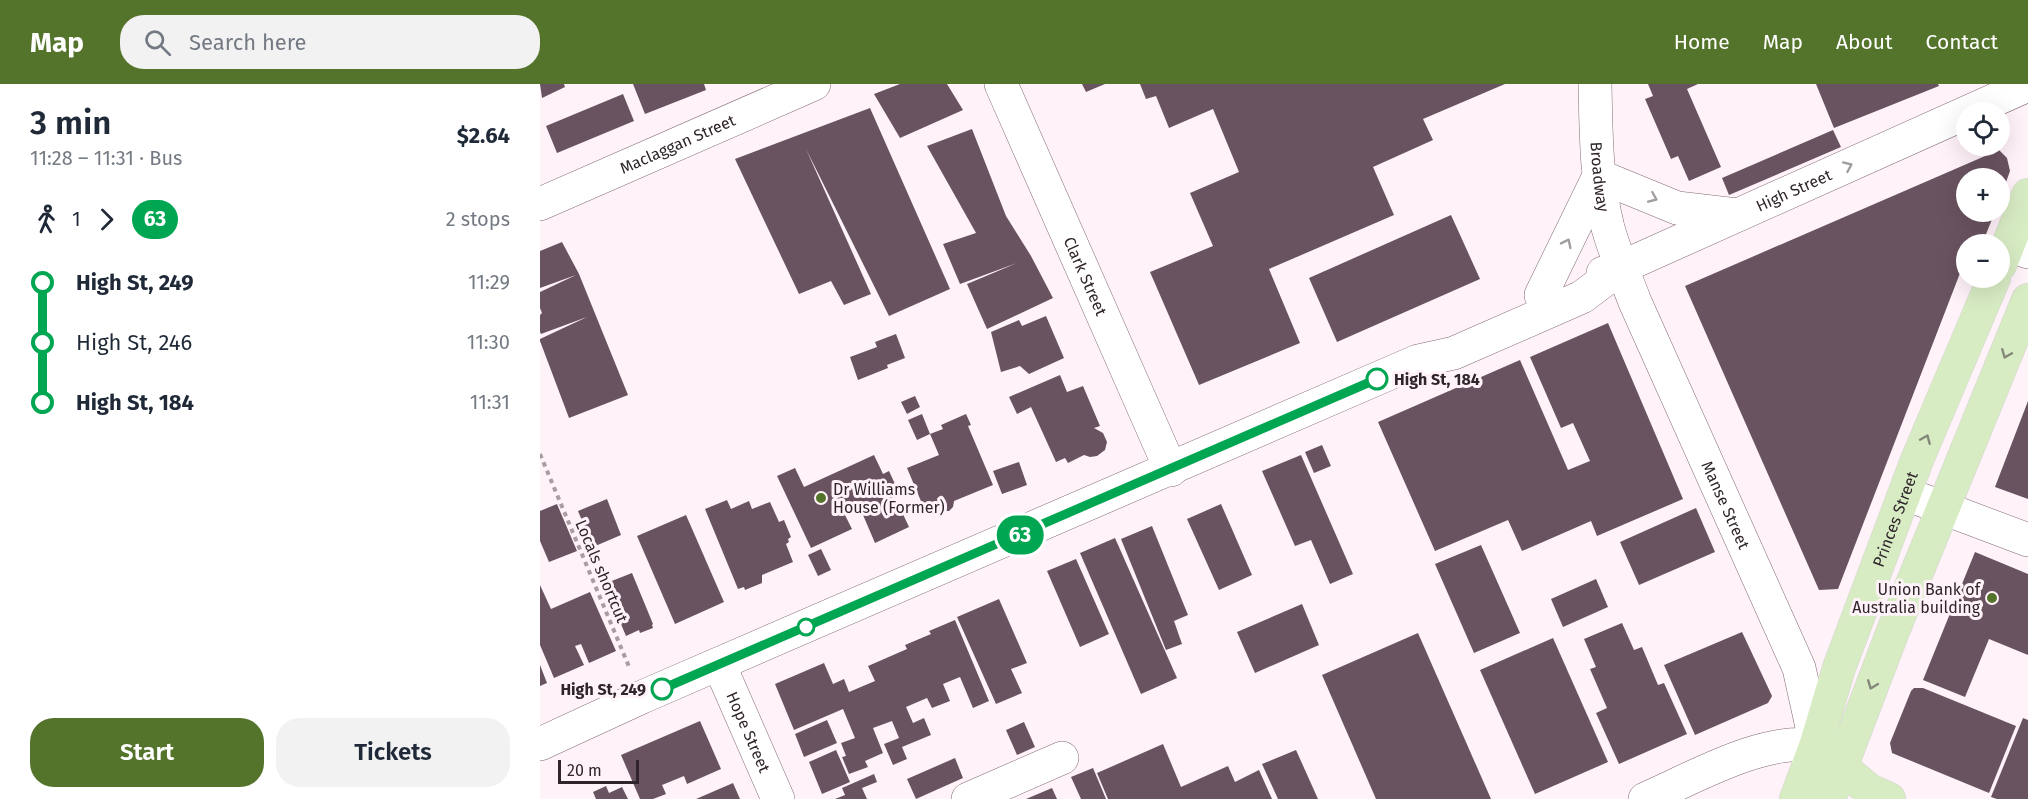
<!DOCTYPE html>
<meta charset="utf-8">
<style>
:root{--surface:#fff;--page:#f2f2f3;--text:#1f2937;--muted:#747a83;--accent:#55742b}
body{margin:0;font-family:"Fira Sans",sans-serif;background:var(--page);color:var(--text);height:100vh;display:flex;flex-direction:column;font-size:22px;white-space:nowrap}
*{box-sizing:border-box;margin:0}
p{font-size:20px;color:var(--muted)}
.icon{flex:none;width:33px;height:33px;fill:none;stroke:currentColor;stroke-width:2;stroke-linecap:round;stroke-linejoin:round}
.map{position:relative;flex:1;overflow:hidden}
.side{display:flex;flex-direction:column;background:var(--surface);width:540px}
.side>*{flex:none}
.badge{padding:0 12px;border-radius:20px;font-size:21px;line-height:39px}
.buttons{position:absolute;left:1416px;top:18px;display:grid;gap:12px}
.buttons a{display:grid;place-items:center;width:54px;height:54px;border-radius:50%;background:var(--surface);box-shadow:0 6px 24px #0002;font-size:30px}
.scale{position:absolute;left:18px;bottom:15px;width:81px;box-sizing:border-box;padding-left:6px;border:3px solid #2f252b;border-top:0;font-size:16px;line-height:21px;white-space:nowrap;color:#2f252b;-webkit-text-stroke:4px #fff3f9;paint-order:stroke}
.map>.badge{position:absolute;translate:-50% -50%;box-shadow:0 0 0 3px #fff}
.legs{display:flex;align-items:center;gap:9px;height:66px;padding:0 30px;font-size:20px}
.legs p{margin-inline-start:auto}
.summary{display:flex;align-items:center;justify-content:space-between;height:102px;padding:0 30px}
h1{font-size:33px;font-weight:600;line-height:45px}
.action{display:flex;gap:12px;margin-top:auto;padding:12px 30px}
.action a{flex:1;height:69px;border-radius:24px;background:var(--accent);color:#fff;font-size:24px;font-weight:600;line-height:69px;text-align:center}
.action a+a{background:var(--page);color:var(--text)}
ul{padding:0 30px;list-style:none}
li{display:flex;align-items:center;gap:21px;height:60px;font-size:22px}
li i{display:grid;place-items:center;width:9px;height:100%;margin:0 8px;background:currentColor}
li i::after{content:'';width:15px;height:15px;margin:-8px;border:4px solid;border-radius:50%;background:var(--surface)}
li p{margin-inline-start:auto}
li:first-child i{background:linear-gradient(#0000 50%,currentColor 0)}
li:last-child i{background:linear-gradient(currentColor 50%,#0000 0)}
header{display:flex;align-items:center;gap:36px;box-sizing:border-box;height:84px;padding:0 30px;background:var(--accent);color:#fff}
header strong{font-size:28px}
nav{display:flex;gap:33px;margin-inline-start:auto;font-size:21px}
.search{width:420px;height:54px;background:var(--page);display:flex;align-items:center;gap:15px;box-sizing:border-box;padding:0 21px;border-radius:24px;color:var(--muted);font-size:22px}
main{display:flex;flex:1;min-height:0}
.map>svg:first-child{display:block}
.building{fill:#6a5360}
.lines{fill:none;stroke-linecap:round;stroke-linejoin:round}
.minor-casing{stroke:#836a78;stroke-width:34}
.major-casing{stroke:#d5d3d5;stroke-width:34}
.path{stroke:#a99da3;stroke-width:4;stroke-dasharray:4.5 4.5;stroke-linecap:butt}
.minor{stroke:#fff;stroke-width:33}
.major{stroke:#d8ecc4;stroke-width:33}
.oneway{stroke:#a19da0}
.oneway2{stroke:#848878}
.line-1-casing{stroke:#fff;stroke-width:14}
.line-1{stroke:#00a651;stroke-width:9}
.stop-1-dot{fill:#fff;stroke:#00a651;stroke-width:3}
.poi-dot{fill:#55742b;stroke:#fff3f9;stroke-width:2}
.labels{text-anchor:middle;stroke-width:6;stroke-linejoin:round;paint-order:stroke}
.street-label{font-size:16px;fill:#2f252b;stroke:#fff3f9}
.stop-label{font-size:16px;font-weight:bold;fill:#2f252b;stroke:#fff3f9;text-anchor:start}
.poi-label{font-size:16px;fill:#2f252b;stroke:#fff3f9;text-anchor:start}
</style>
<header>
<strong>Map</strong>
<div class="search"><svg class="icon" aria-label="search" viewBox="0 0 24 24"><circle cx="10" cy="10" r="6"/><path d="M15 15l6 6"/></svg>Search here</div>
<nav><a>Home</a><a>Map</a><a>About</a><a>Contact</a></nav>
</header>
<main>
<section class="side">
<div class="summary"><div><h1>3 min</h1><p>11:28 – 11:31 · Bus</p></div><b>$2.64</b></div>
<div class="legs"><svg class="icon" aria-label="walk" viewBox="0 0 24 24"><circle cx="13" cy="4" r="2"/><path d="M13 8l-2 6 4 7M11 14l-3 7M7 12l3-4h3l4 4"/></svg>1<svg class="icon" aria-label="forward" viewBox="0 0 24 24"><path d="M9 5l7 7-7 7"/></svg><b class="badge" style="background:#00a651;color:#fff">63</b><p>2 stops</p></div>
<ul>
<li><i style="color:#00a651"></i><b>High St, 249</b><p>11:29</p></li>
<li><i style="color:#00a651"></i><span>High St, 246</span><p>11:30</p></li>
<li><i style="color:#00a651"></i><b>High St, 184</b><p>11:31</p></li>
</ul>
<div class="action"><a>Start</a><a>Tickets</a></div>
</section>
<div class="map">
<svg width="1488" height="715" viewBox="0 0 1488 715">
<rect width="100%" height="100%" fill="#fff3f9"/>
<g class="building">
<path d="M0 0H24L25 3 2 14Z"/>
<path d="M93 0H164L166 6 105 30Z"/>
<path d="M360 0H407L423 26 360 54 334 10Z"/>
<path d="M542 0H565L546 8Z"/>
<path d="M600 0H965L883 35 893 56 833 83 854 131 729 185 760 259 659 301 610 188 673 162 650 109 699 88 673 25 629 44 616 12 606 15Z"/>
<path d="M1108 0H1158L1147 5 1181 83 1149 97 1138 72 1131 75 1105 15 1113 12Z"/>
<path d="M1276 0H1398L1399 2 1294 44Z"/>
<path d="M83 10 94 37 17 69 6 42Z"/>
<path d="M330 24 410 205 349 232 266 65 331 210 304 221 291 197 259 210 195 75Z"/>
<path d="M432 45 466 132 491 172 513 214 447 245 427 200 477 179 420 200 403 160 436 149 387 62Z"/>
<path d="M1293 46 1301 63 1189 111 1182 94Z"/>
<path d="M1459 66 1467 74 1470 87 1460 115V94H1426V128H1455L1442 160H1426V185L1422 184 1298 505 1279 506 1145 202Z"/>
<path d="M911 131 940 195 797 258 769 194Z"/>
<path d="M22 158 39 190 88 311 29 334 0 257V255L47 233 1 250 0 248V231L2 229 0 224V208L36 191 0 204V167Z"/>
<path d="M506 232 524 274 489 290 480 282 461 288 451 248 479 236 482 242Z"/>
<path d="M1068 239 1143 415 1057 452 1051 437 982 467 968 436 895 467 838 338 980 276 1028 386 1050 377 1033 339 1021 344 990 273Z"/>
<path d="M356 250 365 274 347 281 348 284 318 296 310 273 337 263 335 258Z"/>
<path d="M520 291 527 308 543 302 560 342 554 344 563 349 567 358 565 366 557 372 550 373 544 371 528 379 525 374 516 378 491 323 477 330 469 313Z"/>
<path d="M375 312 380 323 367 330 361 318Z"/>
<path d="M1488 317V415L1455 403Z"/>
<path d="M382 330 390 350 377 356 368 336Z"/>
<path d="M426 330 431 341 428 342 453 401 414 417 413 423 409 427H403L398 424 386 429 367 384 399 371 390 350 403 345 401 341Z"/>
<path d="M782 361 791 382 774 389 765 368Z"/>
<path d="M334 371 343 390 349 387 355 400 350 402 369 443 335 459 320 424 305 431 312 445 271 464 237 392 255 384 264 403Z"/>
<path d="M761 371 813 490 790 500 771 456 755 462 722 387Z"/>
<path d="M479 378 487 401 462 410 453 387Z"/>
<path d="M67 415 81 451 53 463 38 427Z"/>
<path d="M187 416 191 425 209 417 212 425 230 418 239 438 244 436 251 453 248 455 249 458 246 460 253 478 222 491V499L205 506 204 503 198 505 165 425Z"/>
<path d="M17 420 37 467 9 478 0 457V427Z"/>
<path d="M681 420 712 491 679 506 647 435Z"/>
<path d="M1156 424 1175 468 1099 501 1080 458Z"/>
<path d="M146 431 184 518 135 540 97 452Z"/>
<path d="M612 442 648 531 634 537 642 560 626 566 581 455Z"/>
<path d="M575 454 637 594 601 610 540 469Z"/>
<path d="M941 461 980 549 934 569 895 480Z"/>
<path d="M281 465 291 486 278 492 268 471Z"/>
<path d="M1435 468 1488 490V571L1449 555 1425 613 1383 596Z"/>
<path d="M536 475 569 550 540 563 507 487Z"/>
<path d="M92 489 113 540 112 541 113 544 100 549 99 546 86 552 64 500Z"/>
<path d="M1056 495 1068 523 1023 543 1011 515Z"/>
<path d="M0 501 11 525 50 508 76 567 49 579 41 560 35 562 44 581 14 594 0 561Z"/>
<path d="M459 515 487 579 471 585 482 609 456 620 417 533Z"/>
<path d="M762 520 779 561 715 589 697 548Z"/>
<path d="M415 536 449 617 433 624 420 593 403 600 410 617 392 624 387 614 366 623 373 639 384 634 391 651 362 663 367 675 353 681 344 660 359 654 352 637 333 644 343 669 325 677 328 683 309 690 302 673 306 672 301 659 315 654 303 625 254 646 235 600 284 579 293 600 304 595 309 608 335 597 328 582 367 565 365 561 391 550 389 547Z"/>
<path d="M1082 539 1094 566 1102 563 1118 601 1124 599 1147 650 1079 680 1056 629 1067 624 1050 585 1056 583 1044 555Z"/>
<path d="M1202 548 1232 612 1228 619 1155 651 1124 581Z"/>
<path d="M878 549 951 715H836L782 591Z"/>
<path d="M1013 554 1068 678 995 710 940 586Z"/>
<path d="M0 581 7 599 0 602Z"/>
<path d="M1374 604H1383L1476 642 1449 709 1352 669 1350 659 1371 607Z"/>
<path d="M1483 634 1488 636V715H1457L1451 713Z"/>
<path d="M287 636 297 659 264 673 255 650Z"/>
<path d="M160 637 181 685 147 700 144 692 122 701 126 710 113 715H100L81 671Z"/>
<path d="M484 638 495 663 477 671 466 646Z"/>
<path d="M623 660 641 703 688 682 695 698 719 686 732 715H568L557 689Z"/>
<path d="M296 666 310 698 282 710 269 678Z"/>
<path d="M756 666 778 715H738L722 680Z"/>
<path d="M415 674 423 694 376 715 367 695Z"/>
<path d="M553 684 566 715H541L531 693Z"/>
<path d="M334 690 337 698 322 704 327 715H295L305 711 302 704Z"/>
<path d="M193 699 200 715H156Z"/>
<path d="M66 702 69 709 82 703 88 715H56L53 708Z"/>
<path d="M512 704 517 715H486Z"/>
</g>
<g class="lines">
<g class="minor-casing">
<g id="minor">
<path id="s1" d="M461 0 631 386"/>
<path id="s2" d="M1055 0C1056 48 1056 97 1068 144 1075 169 1086 194 1095 218L1259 584 1276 661C1222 654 1155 693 1105 715"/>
<path d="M1059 92 1137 124 1197 131"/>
<path id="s3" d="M0 120 274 0"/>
<path d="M1468 161 1488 168"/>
<path id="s4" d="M1063 189 1082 183 1488 1"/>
<path d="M1001 211 1059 92"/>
<path d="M1366 410 1488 456"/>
<path id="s5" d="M179 580 238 715"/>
<path d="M0 660 102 613 878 277 914 269 1042 213 1082 183"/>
<path d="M428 715 522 674"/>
</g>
</g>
<g class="major-casing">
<g id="major">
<path d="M1460 181 1488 111"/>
<path d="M1285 669 1329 706 1349 715"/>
<path id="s6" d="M1256 715 1276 661 1299 584 1377 376 1454 194"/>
<path d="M1289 715 1353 547 1488 216"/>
</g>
</g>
<path class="path" d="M0 370 90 585"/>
<use href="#minor" class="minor"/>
<use href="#major" class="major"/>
</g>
<defs><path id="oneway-chevron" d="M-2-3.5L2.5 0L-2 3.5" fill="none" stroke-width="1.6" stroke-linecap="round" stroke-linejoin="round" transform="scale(1.5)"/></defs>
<g class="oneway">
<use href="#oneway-chevron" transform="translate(1308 82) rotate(-24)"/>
<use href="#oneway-chevron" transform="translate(1113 114) rotate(23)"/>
<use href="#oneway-chevron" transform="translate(1027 159) rotate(-64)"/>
</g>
<g class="oneway2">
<use href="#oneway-chevron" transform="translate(1466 270) rotate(112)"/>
<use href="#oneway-chevron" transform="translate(1386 355) rotate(-67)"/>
<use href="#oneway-chevron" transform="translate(1332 601) rotate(111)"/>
</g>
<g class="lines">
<g class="line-1-casing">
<path id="line-1" d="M122 605 837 295"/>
</g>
<use href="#line-1" class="line-1"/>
</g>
<g class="stop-1-dot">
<circle cx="837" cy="295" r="10"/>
<circle cx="266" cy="543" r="8"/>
<circle cx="122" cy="605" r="10"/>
</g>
<g class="poi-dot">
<circle cx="281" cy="414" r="6"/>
<circle cx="1452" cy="514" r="6"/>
</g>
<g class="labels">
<g class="street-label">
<text dy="6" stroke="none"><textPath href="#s3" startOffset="150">Maclaggan Street</textPath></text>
<text dy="6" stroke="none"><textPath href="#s2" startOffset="93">Broadway</textPath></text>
<text dy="6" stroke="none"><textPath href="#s4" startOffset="208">High Street</textPath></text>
<text dy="6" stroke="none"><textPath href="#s1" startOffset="210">Clark Street</textPath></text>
<text dy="6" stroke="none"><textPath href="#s2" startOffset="446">Manse Street</textPath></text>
<text dy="6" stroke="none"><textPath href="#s6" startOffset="297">Princes Street</textPath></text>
<text transform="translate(62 487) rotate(67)" y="6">Locals shortcut</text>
<text dy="6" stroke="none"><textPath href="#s5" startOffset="74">Hope Street</textPath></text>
</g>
<g class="stop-label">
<text x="854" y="301">High St, 184</text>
<text x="106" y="611" text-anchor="end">High St, 249</text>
</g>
<g class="poi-label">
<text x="293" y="411">Dr Williams<tspan x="293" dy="18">House (Former)</tspan></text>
<text x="1440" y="511" text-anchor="end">Union Bank of<tspan x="1440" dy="18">Australia building</tspan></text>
</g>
</g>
</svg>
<div class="buttons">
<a><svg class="icon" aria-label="locate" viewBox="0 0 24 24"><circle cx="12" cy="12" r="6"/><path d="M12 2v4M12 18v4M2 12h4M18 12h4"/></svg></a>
<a>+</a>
<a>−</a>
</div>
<div class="scale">20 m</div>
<b class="badge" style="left:480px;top:451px;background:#00a651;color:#fff">63</b>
</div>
</main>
